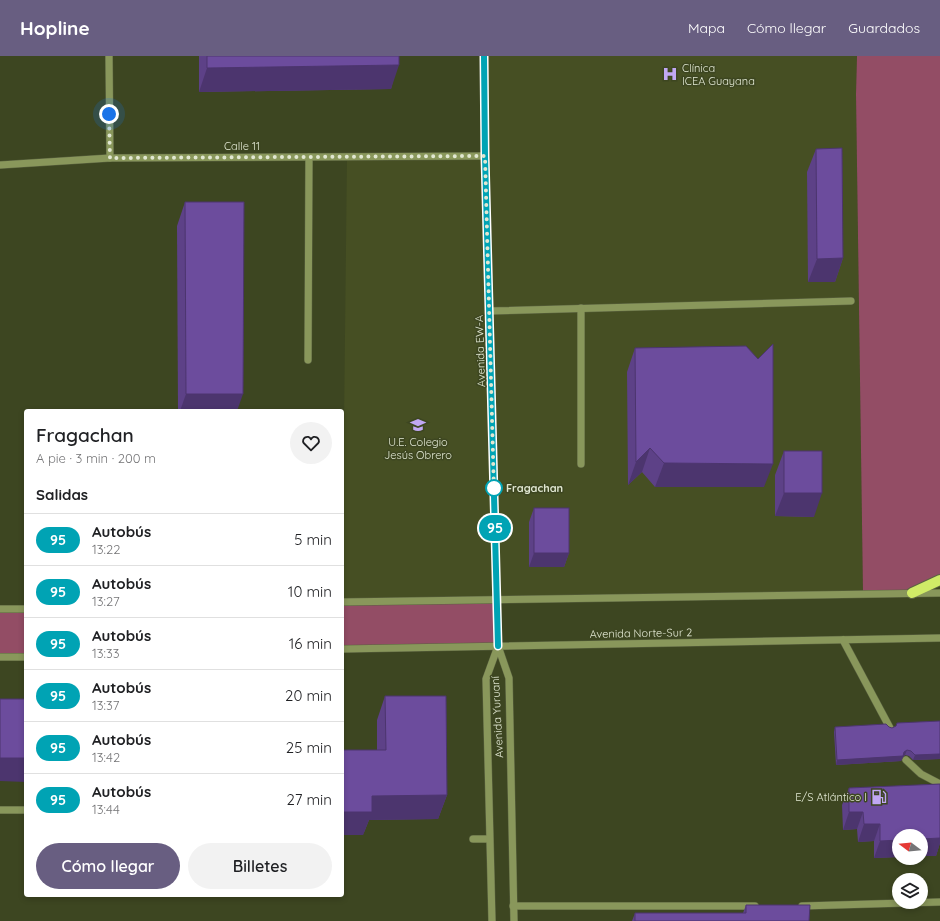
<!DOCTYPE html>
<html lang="es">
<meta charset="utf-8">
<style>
:root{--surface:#fff;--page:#f2f2f2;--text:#202124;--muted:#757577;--line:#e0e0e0;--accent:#685e81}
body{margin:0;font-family:Quicksand,sans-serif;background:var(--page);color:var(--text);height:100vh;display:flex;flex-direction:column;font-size:15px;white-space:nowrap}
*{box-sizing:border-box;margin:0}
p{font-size:13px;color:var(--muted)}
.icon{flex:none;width:22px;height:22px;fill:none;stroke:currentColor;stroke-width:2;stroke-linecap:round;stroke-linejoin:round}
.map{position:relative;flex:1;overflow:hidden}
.sheet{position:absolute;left:24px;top:353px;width:320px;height:488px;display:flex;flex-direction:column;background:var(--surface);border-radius:4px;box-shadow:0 2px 6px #0003}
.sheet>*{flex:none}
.badge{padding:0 8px;border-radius:13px;font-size:14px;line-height:26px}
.needle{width:26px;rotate:286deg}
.tools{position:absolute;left:892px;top:773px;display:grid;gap:8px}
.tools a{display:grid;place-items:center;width:36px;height:36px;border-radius:50%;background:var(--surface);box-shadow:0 2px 6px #0003;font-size:20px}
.you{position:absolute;width:20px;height:20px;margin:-10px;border:3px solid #fff;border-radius:50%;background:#1a73e8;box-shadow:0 0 0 6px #1a73e833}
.map>.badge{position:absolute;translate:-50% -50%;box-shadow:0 0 0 2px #fff}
h2{padding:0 12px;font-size:15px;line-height:36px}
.round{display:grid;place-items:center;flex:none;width:42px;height:42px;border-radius:21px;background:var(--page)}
.headline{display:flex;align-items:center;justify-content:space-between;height:68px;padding:0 12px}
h1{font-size:19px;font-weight:600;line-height:30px}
.action{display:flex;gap:8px;margin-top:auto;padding:8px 12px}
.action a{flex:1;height:46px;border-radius:24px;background:var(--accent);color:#fff;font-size:16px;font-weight:600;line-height:46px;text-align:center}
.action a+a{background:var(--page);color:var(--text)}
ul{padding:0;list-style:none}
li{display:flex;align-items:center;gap:12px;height:52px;padding:0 12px;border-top:1px solid var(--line)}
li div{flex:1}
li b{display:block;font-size:15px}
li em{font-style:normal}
li .badge{min-width:44px;font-weight:700;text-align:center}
header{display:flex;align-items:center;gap:24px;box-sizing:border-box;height:56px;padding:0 20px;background:var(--accent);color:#fff}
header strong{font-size:19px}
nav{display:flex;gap:22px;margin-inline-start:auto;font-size:14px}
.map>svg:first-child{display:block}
.built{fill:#464f23}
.green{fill:#934d65}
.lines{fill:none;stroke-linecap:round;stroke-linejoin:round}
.minor-casing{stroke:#5b6341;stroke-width:8}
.major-casing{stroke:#5b6341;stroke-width:12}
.minor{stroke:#89975b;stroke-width:7}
.major{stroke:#d0eb67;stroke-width:10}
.wall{fill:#5d4187}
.shaded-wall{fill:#4c356e}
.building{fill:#6c4c9d;stroke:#4c356e}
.line-casing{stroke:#fff;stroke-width:9}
.line{stroke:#00a3b4;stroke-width:6}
.walk{stroke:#e1e7d2;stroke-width:4;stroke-dasharray:0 7.2}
.stop-dot{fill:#fff;stroke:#00a3b4;stroke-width:2}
.labels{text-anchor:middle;stroke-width:3;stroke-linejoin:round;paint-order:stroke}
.poi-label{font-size:11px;fill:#e1e7d2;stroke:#3d4621;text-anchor:start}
.street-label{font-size:11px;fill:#e1e7d2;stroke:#3d4621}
.stop-label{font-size:11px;font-weight:bold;fill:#e1e7d2;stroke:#3d4621;text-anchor:start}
</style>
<header>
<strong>Hopline</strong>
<nav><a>Mapa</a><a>Cómo llegar</a><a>Guardados</a></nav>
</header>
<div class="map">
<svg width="940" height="865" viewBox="0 0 940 865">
<rect width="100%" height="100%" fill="#3d4621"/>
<path class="built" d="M484 0H857L856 38 863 538 342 546 347 101 485 100Z"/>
<g class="green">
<path d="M857 0H940V524L912 537 863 538 856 38Z"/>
<path d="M497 543 498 590 342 593V546Z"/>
<rect x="0" y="553" width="26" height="48"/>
</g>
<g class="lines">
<g class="minor-casing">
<g id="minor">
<path d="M109 0 110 102"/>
<path d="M484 0 485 100 498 590 509 622 514 865"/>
<path d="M0 109 110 102 485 100"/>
<path d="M489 255 851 245"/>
<path d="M308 304 309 101"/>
<path d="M581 408V252"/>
<path d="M342 546 940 537"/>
<path d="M0 553H26"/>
<path d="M843 584 890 672"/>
<path d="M342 593 940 582"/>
<path d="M0 601H26"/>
<path d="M906 704 921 718 940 728"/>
<path d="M0 754H26"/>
<path d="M473 783H489"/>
<path d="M513 850H755"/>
<path d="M802 850 940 846"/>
<path d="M492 865 486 623 498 590"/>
</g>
</g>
<g class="major-casing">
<path id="major" d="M912 537 940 524"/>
</g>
<use href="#minor" class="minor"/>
<use href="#major" class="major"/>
</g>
<g class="wall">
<path d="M199 0H399L391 33 199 36Z"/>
<path d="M816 93 843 202 835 226H808L807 116Z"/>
<path d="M185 146 237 355H178L177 170Z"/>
<path d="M635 292 764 431H655L642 416 628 429 627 316Z"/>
<path d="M784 395 814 461 775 460V419Z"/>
<path d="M534 452 569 497 564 511H529V466Z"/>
<path d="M385 640 447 739 438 763 369 764 363 779 377 694V664Z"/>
<path d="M940 665V703L913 704 909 700 905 699 903 701 901 705 836 709 834 676 835 671 892 672Z"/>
<path d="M940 728V787L936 800 899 780V801L874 802V785L858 786 857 773 843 774 842 749 849 732Z"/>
<path d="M746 849 809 865 743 857Z"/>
<path d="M635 857V865H632Z"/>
</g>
<g class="shaded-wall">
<path d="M399 9 391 33 199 36 207 12Z"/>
<path d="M843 202 835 226H808L817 203Z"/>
<path d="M186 338H243L237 355H180Z"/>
<path d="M650 392 642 416 628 429 636 406Z"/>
<path d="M664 407 773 408 764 431H655Z"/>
<path d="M784 437H822L814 461 775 460Z"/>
<path d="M534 497H569L564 511H529Z"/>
<path d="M907 694 905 699 903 701 901 705 836 709 837 704 904 696Z"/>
<path d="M940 698V703L913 704 915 699Z"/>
<path d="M0 702H26V726L0 725Z"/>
<path d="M447 739 438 763 369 764 363 779H342V756L372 740Z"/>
<path d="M849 756H863L857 773 843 774Z"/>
<path d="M864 768H880L874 785 858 786Z"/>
<path d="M940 782V787L936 800H921V783Z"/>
<path d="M899 784V801L874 802 880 785Z"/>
</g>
<g class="building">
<path d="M207 0H399V9L207 12Z"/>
<path d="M842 92 843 202 817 203 816 93Z"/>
<path d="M185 146H244L243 338H186Z"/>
<path d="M773 288V408L664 407 650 392 636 406 635 292 746 290 758 303Z"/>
<rect x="784" y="395" width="38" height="42"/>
<rect x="534" y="452" width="35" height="45"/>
<path d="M385 640H446L447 739 372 740V756H342V694H386Z"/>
<rect x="0" y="643" width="26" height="59"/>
<path d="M940 665V698L915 699 911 695 907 694 904 696 903 700 837 704 835 671 886 668 889 671 892 672 896 670 897 667Z"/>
<path d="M940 728V782L921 783V780H899V784L880 785V768H864L863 756H849V732Z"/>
<path d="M746 849H810L809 865H635V857H746Z"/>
</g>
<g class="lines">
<g class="line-casing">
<path id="line" d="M484 0 485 100 498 590"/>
</g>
<use href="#line" class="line"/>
<path class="walk" d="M109 58 110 102 485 100 494 437V432"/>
</g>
<defs>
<g id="hospital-bare" transform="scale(1.2)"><path d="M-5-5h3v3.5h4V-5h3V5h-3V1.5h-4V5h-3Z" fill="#c1a8f3" stroke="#3d4621" stroke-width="2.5" paint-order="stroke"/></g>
<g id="school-bare" transform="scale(1.2)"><path d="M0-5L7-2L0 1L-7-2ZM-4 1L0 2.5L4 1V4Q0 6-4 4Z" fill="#c1a8f3" stroke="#3d4621" stroke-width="2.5" paint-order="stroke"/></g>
<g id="fuel-bare" transform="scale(1.2)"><path d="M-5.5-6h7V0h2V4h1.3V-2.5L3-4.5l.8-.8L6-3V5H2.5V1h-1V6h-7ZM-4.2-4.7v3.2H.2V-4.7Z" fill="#c1a8f3" stroke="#3d4621" stroke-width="2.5" paint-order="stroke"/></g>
</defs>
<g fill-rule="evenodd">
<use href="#hospital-bare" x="670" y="18"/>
<use href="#school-bare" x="418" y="369"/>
<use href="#fuel-bare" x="879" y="741"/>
</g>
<circle class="stop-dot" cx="494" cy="432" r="8"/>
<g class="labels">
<g class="poi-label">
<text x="682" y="16">Clínica<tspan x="682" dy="13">ICEA Guayana</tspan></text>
<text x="418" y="390" text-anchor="middle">U.E. Colegio<tspan x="418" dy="13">Jesús Obrero</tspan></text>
<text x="867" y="745" text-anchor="end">E/S Atlántico I</text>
</g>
<g class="street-label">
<text x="242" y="94">Calle 11</text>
<text transform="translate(480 295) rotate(-92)" y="4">Avenida EW-A</text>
<text transform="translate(641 577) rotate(-1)" y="4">Avenida Norte-Sur 2</text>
<text transform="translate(497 661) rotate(-93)" y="4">Avenida Yuruaní</text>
</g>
<g class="stop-label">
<text x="506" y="436">Fragachan</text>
</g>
</g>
</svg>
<div class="tools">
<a><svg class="needle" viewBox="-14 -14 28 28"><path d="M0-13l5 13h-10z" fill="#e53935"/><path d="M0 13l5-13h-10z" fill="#757577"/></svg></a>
<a><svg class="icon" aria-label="layers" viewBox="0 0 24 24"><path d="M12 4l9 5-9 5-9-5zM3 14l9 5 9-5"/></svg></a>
</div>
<div class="you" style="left:109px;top:58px"></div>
<b class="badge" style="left:495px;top:472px;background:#00a3b4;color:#fff">95</b>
<section class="sheet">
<div class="headline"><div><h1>Fragachan</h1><p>A pie · 3 min · 200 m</p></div><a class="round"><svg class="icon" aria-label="heart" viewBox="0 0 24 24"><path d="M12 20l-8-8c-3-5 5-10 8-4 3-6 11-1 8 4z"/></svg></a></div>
<h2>Salidas</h2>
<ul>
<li><span class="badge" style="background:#00a3b4;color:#fff">95</span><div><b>Autobús</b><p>13:22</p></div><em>5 min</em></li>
<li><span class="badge" style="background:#00a3b4;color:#fff">95</span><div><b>Autobús</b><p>13:27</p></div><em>10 min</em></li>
<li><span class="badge" style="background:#00a3b4;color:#fff">95</span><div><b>Autobús</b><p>13:33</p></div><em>16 min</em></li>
<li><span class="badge" style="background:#00a3b4;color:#fff">95</span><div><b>Autobús</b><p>13:37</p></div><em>20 min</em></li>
<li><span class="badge" style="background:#00a3b4;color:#fff">95</span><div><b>Autobús</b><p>13:42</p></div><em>25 min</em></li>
<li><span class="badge" style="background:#00a3b4;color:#fff">95</span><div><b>Autobús</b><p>13:44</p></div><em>27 min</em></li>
</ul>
<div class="action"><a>Cómo llegar</a><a>Billetes</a></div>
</section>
</div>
